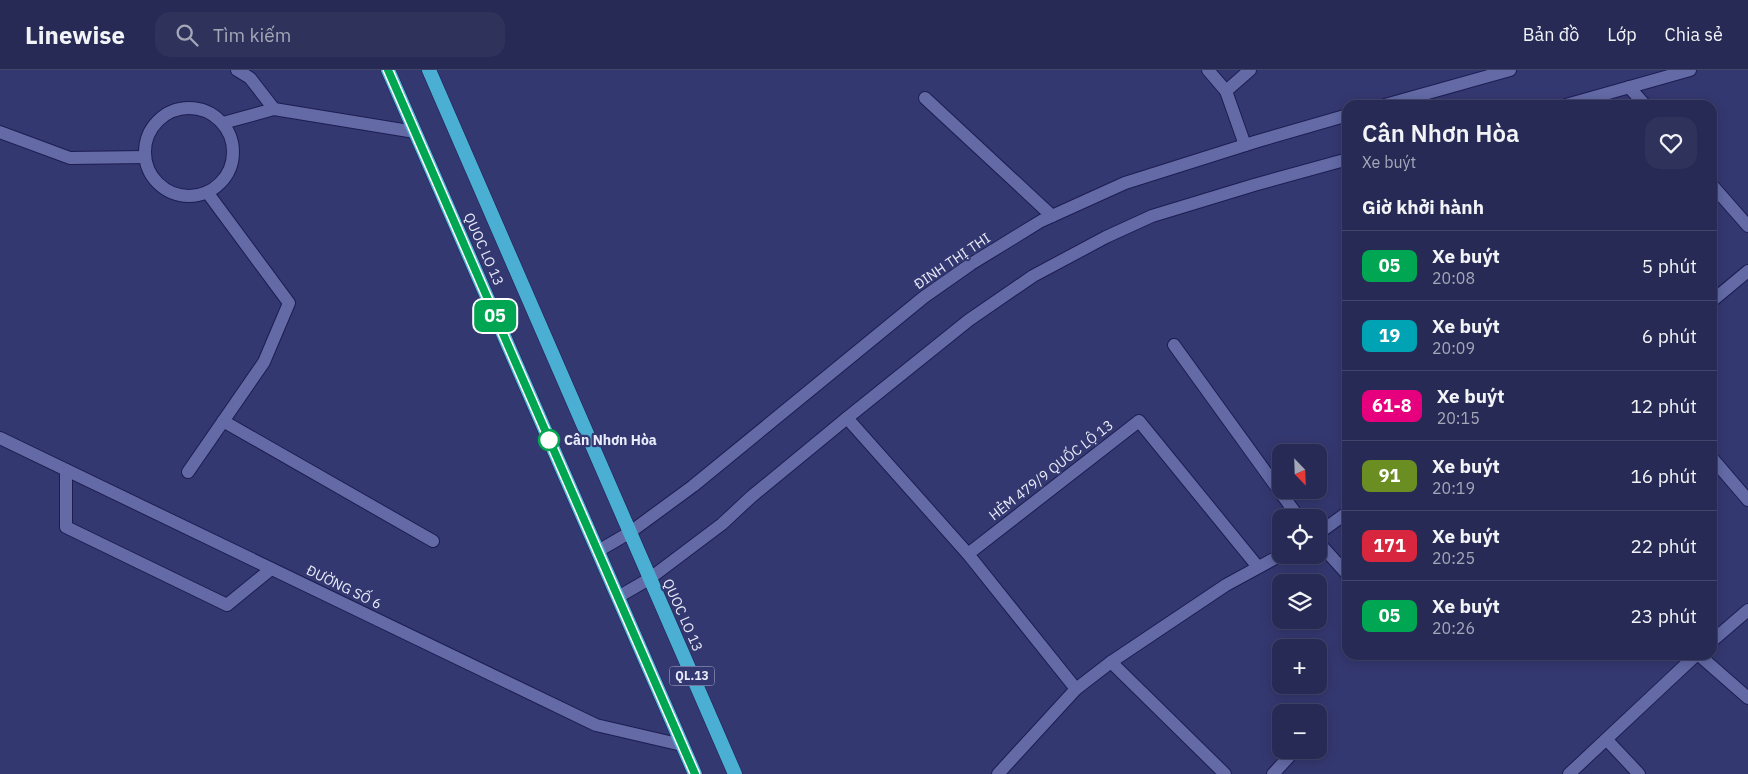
<!DOCTYPE html>
<html lang="vi">
<meta charset="utf-8">
<style>
:root{--surface:#272a54;--page:#2f325a;--text:#f1f3f6;--muted:#a4a7b8;--line:#43466b}
body{margin:0;font-family:"IBM Plex Sans",sans-serif;background:var(--page);color:var(--text);height:100vh;display:flex;flex-direction:column;font-size:19px;white-space:nowrap}
*{box-sizing:border-box;margin:0}
p{font-size:16px;color:var(--muted)}
.icon{flex:none;width:28px;height:28px;fill:none;stroke:currentColor;stroke-width:2;stroke-linecap:round;stroke-linejoin:round}
.map{position:relative;flex:1;overflow:hidden}
.sheet{position:absolute;left:1342px;top:30px;width:375px;height:560px;display:flex;flex-direction:column;background:var(--surface);border-radius:15px;box-shadow:0 2px 12px #0003,0 0 0 1px var(--line)}
.sheet>*{flex:none}
.badge{padding:0 10px;border-radius:8px;font-size:18px;line-height:32px}
.needle{width:32px;rotate:157deg}
.fabs{position:absolute;left:1272px;top:374px;display:grid;gap:10px}
.fabs a{display:grid;place-items:center;width:55px;height:55px;border-radius:10px;background:var(--surface);box-shadow:0 2px 12px #0003,0 0 0 1px var(--line);font-size:25px}
.map>.badge{position:absolute;translate:-50% -50%;box-shadow:0 0 0 2px #fff}
h2{padding:0 20px;font-size:19px;line-height:45px}
.round{display:grid;place-items:center;flex:none;width:52px;height:52px;border-radius:15px;background:var(--page)}
.headline{display:flex;align-items:center;justify-content:space-between;height:85px;padding:0 20px}
h1{font-size:24px;font-weight:600;line-height:38px}
ul{padding:0;list-style:none}
li{display:flex;align-items:center;gap:15px;height:70px;padding:0 20px;border-top:1px solid var(--line)}
li div{flex:1}
li b{display:block;font-size:19px}
li em{font-style:normal}
li .badge{min-width:55px;font-weight:700;text-align:center}
header{display:flex;align-items:center;gap:30px;box-sizing:border-box;height:70px;padding:0 25px;background:var(--surface);border-bottom:1px solid var(--line)}
header strong{font-size:24px}
nav{display:flex;gap:28px;margin-inline-start:auto;font-size:18px}
.search{width:350px;height:45px;background:var(--page);display:flex;align-items:center;gap:12px;box-sizing:border-box;padding:0 18px;border-radius:15px;color:var(--muted);font-size:19px}
.map>svg:first-child{display:block}
.lines{fill:none;stroke-linecap:round;stroke-linejoin:round}
.service-casing{stroke:#1d1d52;stroke-width:14}
.minor-casing{stroke:#1d1d52;stroke-width:14}
.tertiary-casing{stroke:#1d1d52;stroke-width:14}
.trunk-casing{stroke:#1d1d52;stroke-width:15}
.service{stroke:#636aa6;stroke-width:12}
.minor{stroke:#636aa6;stroke-width:12}
.tertiary{stroke:#636aa6;stroke-width:12}
.trunk{stroke:#4bafd4;stroke-width:14}
.line-casing{stroke:#fff;stroke-width:11}
.line{stroke:#00a651;stroke-width:8}
.stop-dot{fill:#fff;stroke:#00a651;stroke-width:2.5}
.labels{text-anchor:middle;stroke-width:4.5;stroke-linejoin:round;paint-order:stroke}
.shield{fill:#343870;stroke:#b2b5d0;stroke-width:1}
.shield-label{font-size:12px;font-weight:bold;fill:#e8ebf9}
.street-label{font-size:14px;fill:#e8ebf9;stroke:#343870}
.stop-label{font-size:14px;font-weight:bold;fill:#e8ebf9;stroke:#343870;text-anchor:start}
</style>
<header>
<strong>Linewise</strong>
<div class="search"><svg class="icon" aria-label="search" viewBox="0 0 24 24"><circle cx="10" cy="10" r="6"/><path d="M15 15l6 6"/></svg>Tìm kiếm</div>
<nav><a>Bản đồ</a><a>Lớp</a><a>Chia sẻ</a></nav>
</header>
<div class="map">
<svg width="1748" height="704" viewBox="0 0 1748 704">
<rect width="100%" height="100%" fill="#343870"/>
<g class="lines">
<g class="service-casing">
<g id="service">
<path d="M237 0 250 8 274 39"/>
<circle cx="189" cy="82" r="44"/>
<path d="M223 53 274 39 415 62"/>
<path d="M0 62 70 88 145 87"/>
<path d="M847 348 968 484"/>
<path d="M223 351 433 471"/>
<path d="M66 400V457L227 535 271 499"/>
<path d="M188 402 264 292 289 233 207 122"/>
<path d="M1111 592 1225 704"/>
<path d="M1076 619 968 484 1139 351 1258 497"/>
<path d="M1607 670 1639 704"/>
</g>
</g>
<g class="minor-casing">
<g id="minor">
<path d="M1208 0 1226 21"/>
<path d="M1629 17 1645 35"/>
<path d="M925 28 1052 146"/>
<path d="M1245 75 1226 21 1250 0"/>
<path d="M1712 115 1748 156"/>
<path d="M1712 231 1748 201"/>
<path d="M1174 275 1299 448"/>
<path d="M0 368 596 655 682 675"/>
<path d="M1712 388 1748 430"/>
<path d="M1319 463 1348 442"/>
<path d="M1319 473 1348 505"/>
<path d="M1712 571 1748 540"/>
<path d="M1699 585 1748 628"/>
<path d="M1319 654 1320 652"/>
<path d="M998 704 1076 619 1111 592 1226 515 1281 485"/>
<path d="M1273 704 1295 680"/>
<path d="M1569 704 1696 585"/>
</g>
</g>
<g class="tertiary-casing">
<g id="tertiary">
<path d="M1385 35 1510 0"/>
<path d="M1566 35 1690 0"/>
<path d="M598 481 629 463 693 416 924 227 971 194 1041 151 1125 113 1258 71 1348 45"/>
<path d="M618 527 649 509 722 454 751 427 847 348 969 250 1033 206 1106 167 1152 146 1254 115 1348 89"/>
</g>
</g>
<g class="trunk-casing">
<g id="trunk">
<path d="M388 0 695 704"/>
<path d="M429 0 735 704"/>
</g>
</g>
<use href="#service" class="service"/>
<use href="#minor" class="minor"/>
<use href="#tertiary" class="tertiary"/>
<use href="#trunk" class="trunk"/>
</g>
<g class="lines">
<g class="line-casing">
<path id="line" d="M388 0 695 704"/>
</g>
<use href="#line" class="line"/>
</g>
<circle class="stop-dot" cx="549" cy="370" r="10"/>
<g class="labels">
<rect class="shield" x="669.5" y="596.5" width="45" height="19" rx="4"/>
<g class="shield-label">
<text x="692" y="610">QL.13</text>
</g>
<g class="street-label">
<text transform="translate(484 179) rotate(66)" y="5">QUOC LO 13</text>
<text transform="translate(952 191) rotate(-34)" y="5">ĐINH THỊ THI</text>
<text transform="translate(1051 400) rotate(-38)" y="5">HẺM 479/9 QUỐC LỘ 13</text>
<text transform="translate(344 517) rotate(26)" y="5">ĐƯỜNG SỐ 6</text>
<text transform="translate(683 545) rotate(66)" y="5">QUOC LO 13</text>
</g>
<g class="stop-label">
<text x="564" y="375">Cân Nhơn Hòa</text>
</g>
</g>
</svg>
<div class="fabs">
<a><svg class="needle" viewBox="-14 -14 28 28"><path d="M0-13l5 13h-10z" fill="#e53935"/><path d="M0 13l5-13h-10z" fill="#a4a7b8"/></svg></a>
<a><svg class="icon" aria-label="locate" viewBox="0 0 24 24"><circle cx="12" cy="12" r="6"/><path d="M12 2v4M12 18v4M2 12h4M18 12h4"/></svg></a>
<a><svg class="icon" aria-label="layers" viewBox="0 0 24 24"><path d="M12 4l9 5-9 5-9-5zM3 14l9 5 9-5"/></svg></a>
<a>+</a>
<a>−</a>
</div>
<b class="badge" style="left:495px;top:246px;background:#00a651;color:#fff">05</b>
<section class="sheet">
<div class="headline"><div><h1>Cân Nhơn Hòa</h1><p>Xe buýt</p></div><a class="round"><svg class="icon" aria-label="heart" viewBox="0 0 24 24"><path d="M12 20l-8-8c-3-5 5-10 8-4 3-6 11-1 8 4z"/></svg></a></div>
<h2>Giờ khởi hành</h2>
<ul>
<li><span class="badge" style="background:#00a651;color:#fff">05</span><div><b>Xe buýt</b><p>20:08</p></div><em>5 phút</em></li>
<li><span class="badge" style="background:#00a3b4;color:#fff">19</span><div><b>Xe buýt</b><p>20:09</p></div><em>6 phút</em></li>
<li><span class="badge" style="background:#e6007e;color:#fff">61-8</span><div><b>Xe buýt</b><p>20:15</p></div><em>12 phút</em></li>
<li><span class="badge" style="background:#6b8e23;color:#fff">91</span><div><b>Xe buýt</b><p>20:19</p></div><em>16 phút</em></li>
<li><span class="badge" style="background:#d7263d;color:#fff">171</span><div><b>Xe buýt</b><p>20:25</p></div><em>22 phút</em></li>
<li><span class="badge" style="background:#00a651;color:#fff">05</span><div><b>Xe buýt</b><p>20:26</p></div><em>23 phút</em></li>
</ul>
</section>
</div>
